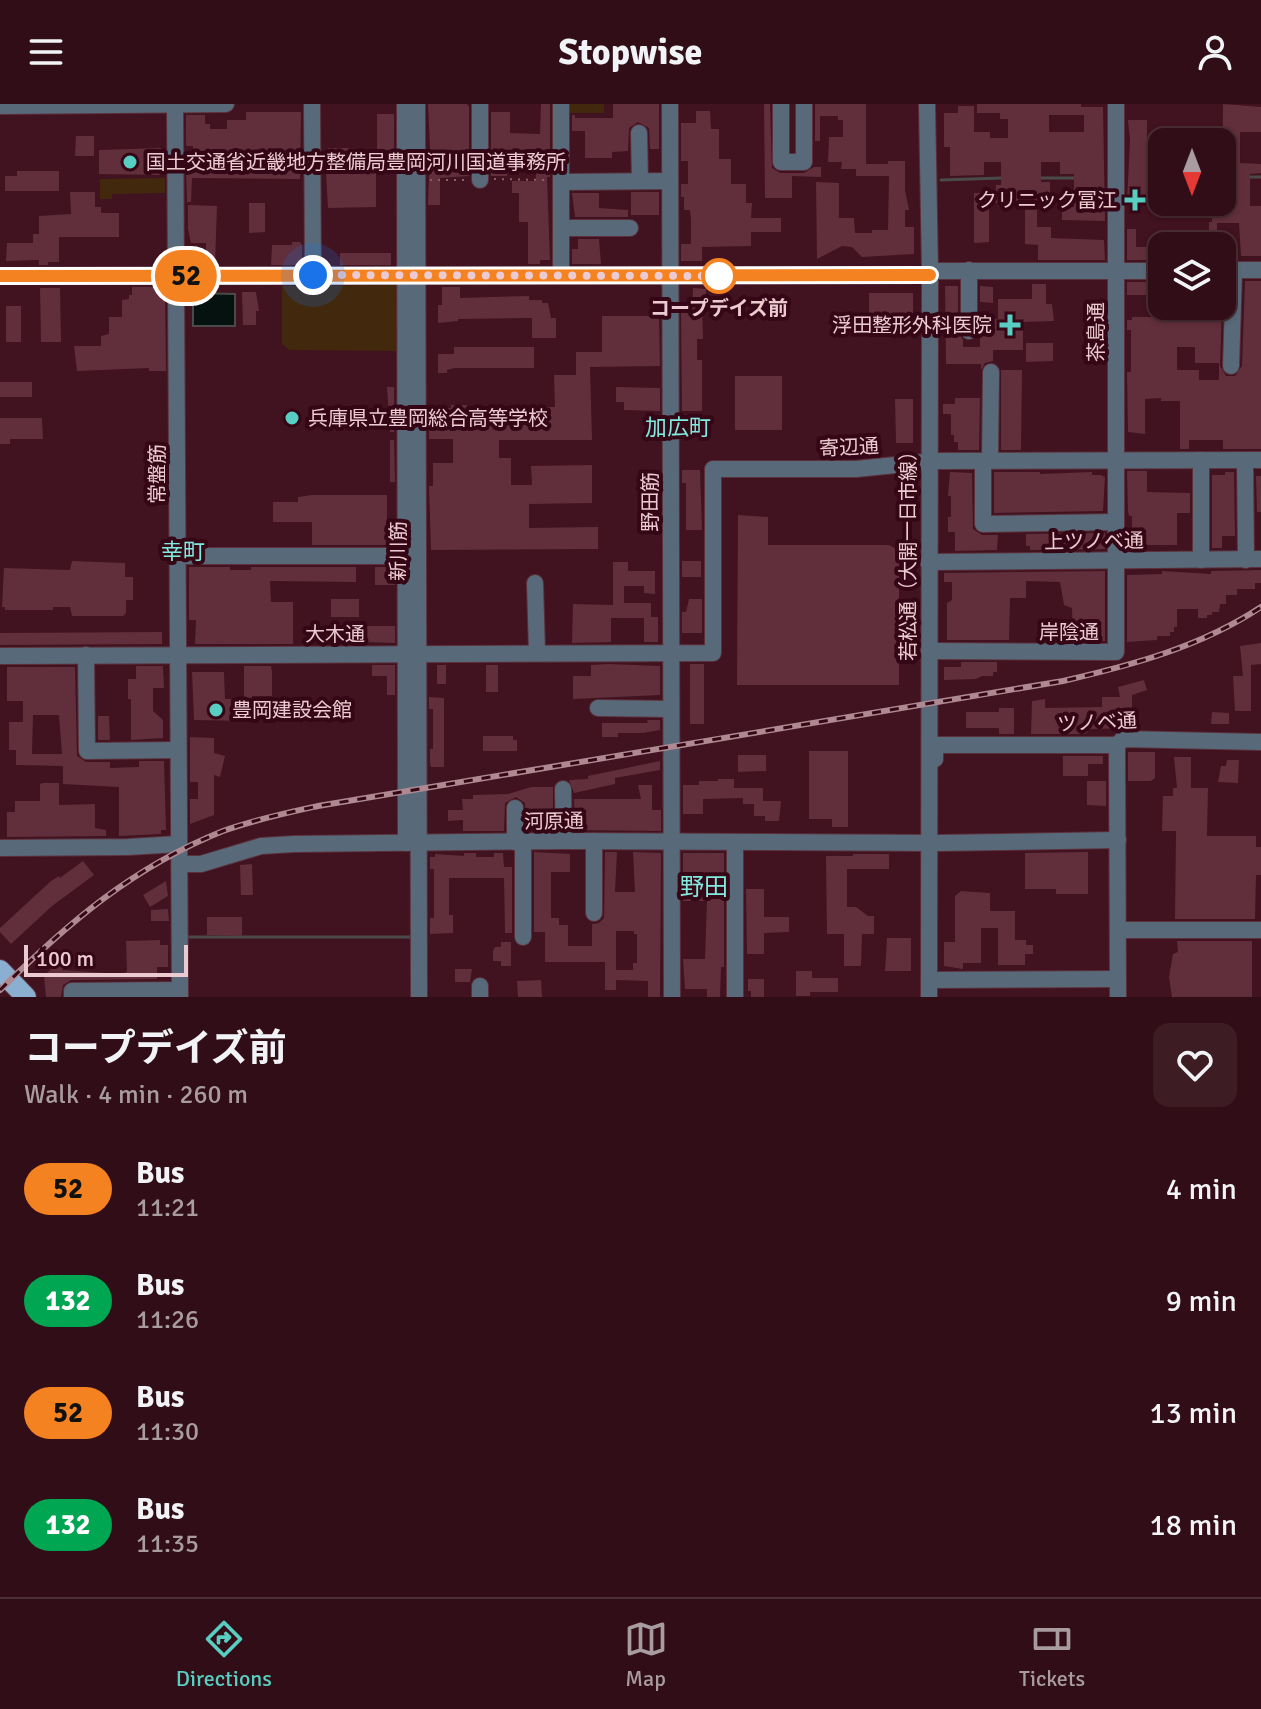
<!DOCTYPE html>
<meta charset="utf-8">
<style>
:root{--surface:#310e17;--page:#3d1c24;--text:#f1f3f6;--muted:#a89ca1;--line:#4c2e36;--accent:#57cec1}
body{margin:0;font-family:Signika,"Noto Sans JP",sans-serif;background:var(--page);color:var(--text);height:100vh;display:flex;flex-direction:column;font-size:30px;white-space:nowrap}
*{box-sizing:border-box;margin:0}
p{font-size:26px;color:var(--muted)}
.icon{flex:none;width:44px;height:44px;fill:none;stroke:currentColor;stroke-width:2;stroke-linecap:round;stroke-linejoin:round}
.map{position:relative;height:893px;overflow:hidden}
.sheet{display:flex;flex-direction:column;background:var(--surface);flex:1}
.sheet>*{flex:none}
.badge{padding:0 16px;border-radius:26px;font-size:28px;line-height:52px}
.needle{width:52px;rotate:180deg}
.controls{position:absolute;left:1148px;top:24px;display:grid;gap:16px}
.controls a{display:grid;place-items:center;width:88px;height:88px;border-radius:16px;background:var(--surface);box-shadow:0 2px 6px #0004,0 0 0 2px var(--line);font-size:40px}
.scale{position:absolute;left:24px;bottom:20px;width:164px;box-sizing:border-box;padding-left:8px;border:4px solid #ebcbd1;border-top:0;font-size:22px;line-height:28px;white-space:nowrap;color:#ebcbd1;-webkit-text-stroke:6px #350716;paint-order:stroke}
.you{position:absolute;width:40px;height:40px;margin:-20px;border:6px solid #fff;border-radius:50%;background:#1a73e8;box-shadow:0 0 0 12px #1a73e833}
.map>.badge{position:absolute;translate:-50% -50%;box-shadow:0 0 0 4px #fff}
.round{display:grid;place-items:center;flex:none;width:84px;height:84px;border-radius:16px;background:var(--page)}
.overview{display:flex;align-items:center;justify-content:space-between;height:136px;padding:0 24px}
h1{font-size:38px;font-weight:700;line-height:60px}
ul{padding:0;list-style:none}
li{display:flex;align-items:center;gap:24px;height:112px;padding:0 24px}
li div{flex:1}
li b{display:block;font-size:30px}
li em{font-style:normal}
li .badge{min-width:88px;font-weight:700;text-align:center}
header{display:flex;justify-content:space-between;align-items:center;height:104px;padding:0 24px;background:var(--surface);font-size:36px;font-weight:700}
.tabs{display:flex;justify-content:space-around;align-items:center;height:112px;border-top:2px solid var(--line);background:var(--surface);font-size:22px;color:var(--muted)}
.tabs a{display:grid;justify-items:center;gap:4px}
.tabs .selected{color:var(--accent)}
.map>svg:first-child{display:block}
.green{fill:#42290e}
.water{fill:#051210;stroke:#4a4a4a;stroke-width:2}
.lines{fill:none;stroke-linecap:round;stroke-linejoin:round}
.stream{stroke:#4a4a4a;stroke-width:3}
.building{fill:#612f3b;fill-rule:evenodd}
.minor-casing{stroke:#5c303b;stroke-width:18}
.major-casing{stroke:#5c303b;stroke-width:22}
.path{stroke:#89606a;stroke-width:2;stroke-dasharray:2 6;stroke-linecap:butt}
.minor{stroke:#586a7a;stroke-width:16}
.major{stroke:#8aafd0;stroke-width:20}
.rail-casing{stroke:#ae8991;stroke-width:6}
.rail{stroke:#350716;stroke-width:3;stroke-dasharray:9;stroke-linecap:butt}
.line-casing{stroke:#fff;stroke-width:18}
.line{stroke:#f58220;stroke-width:12}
.walk{stroke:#ebcbd1;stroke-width:8;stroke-dasharray:0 14.4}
.poi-dot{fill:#57cec1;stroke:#350716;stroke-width:3}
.stop-dot{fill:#fff;stroke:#f58220;stroke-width:4}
.labels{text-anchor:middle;stroke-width:8;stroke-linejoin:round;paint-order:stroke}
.poi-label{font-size:20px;fill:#ebcbd1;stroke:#350716;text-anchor:start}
.stop-label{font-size:20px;font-weight:bold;fill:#ebcbd1;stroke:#350716}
.street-label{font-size:20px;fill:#ebcbd1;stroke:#350716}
.neighbourhood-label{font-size:22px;fill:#81eade;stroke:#350716}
.quarter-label{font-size:24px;fill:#81eade;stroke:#350716}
</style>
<header><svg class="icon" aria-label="menu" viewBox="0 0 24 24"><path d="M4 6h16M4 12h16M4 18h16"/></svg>Stopwise<svg class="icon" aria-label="person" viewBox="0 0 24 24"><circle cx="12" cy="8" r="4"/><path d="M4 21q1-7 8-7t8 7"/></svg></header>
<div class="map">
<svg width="1261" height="893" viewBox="0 0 1261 893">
<rect width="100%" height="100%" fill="#41121f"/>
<g class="green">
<rect x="568" y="0" width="36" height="9"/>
<path d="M165 74V89L112 90V95H100V75Z"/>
<path d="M401 181V247L289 246 282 240V182Z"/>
</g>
<path class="water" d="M193 189 235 190V222H193Z"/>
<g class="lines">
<g class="stream">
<path d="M1142 73H1162"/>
<path d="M1249 73H1261"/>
<path d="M1038 74H1074"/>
<path d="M941 76 1002 74"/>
<path d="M188 833H412"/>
</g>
</g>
<g class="building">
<path d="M428 0H467L469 3V72L440 74V101H428L430 44Z"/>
<path d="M541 0H550V73H547L550 156H540V160H528V118H519V89H512V77H536V69H539V47H510L507 72H491V8H510V29L540 30Z"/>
<path d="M613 0H659V45H650L649 24 638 18 629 24 628 47 612 48V54H585V27H572V11H575V14H613Z"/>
<path d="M764 0H770L772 64 780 69H804L814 63H821V73L792 72V94H765Z"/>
<path d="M815 0H866V60H888V57H905V86L909 106H905V123H914V150L862 153 852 143 842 142 817 155 816 78 839 79V114H854L855 129H872V126H888L889 72H856V65H841L842 58H828L829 33H843V16H838V12H820V37H815Z"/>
<path d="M977 0H1081V3H1103L1105 117 1062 116V103H1074V70H1060V58H1041V78H1050V94H1037V123H1051V134L1104 136 1105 156H1038V141L1025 140V99H989V138L974 139V89H996V81H1001V58H984V71L950 72V43H944V9H958V2H974V28H990V34H1008V15H1000V9H977ZM1049 11H1084V28H1049Z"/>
<path d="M1223 0 1261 3V28H1240V59L1261 60V69L1250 70V102H1261V152H1241L1239 119H1217V131H1209V118H1212V98H1222Z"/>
<path d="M696 7H710L711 25H719V55H731V80H746V99H752L751 114H781V128H751V142L702 143V157H681V140H691V116L690 106H684V93H681V80H688V57H681V19H696Z"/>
<path d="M246 8H301L300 75 192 74 191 98H187L186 64H193V42H186V11H205V20H210V25H227V16H246Z"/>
<path d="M377 10H394V67H376V103L328 104 325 52H328V44H359V52H377Z"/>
<path d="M1128 16H1147V34H1162V50H1146V84H1155V98H1127L1130 36Z"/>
<path d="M76 32H94V52H75Z"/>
<path d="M161 44V71L99 70V46Z"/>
<path d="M17 67H59V87H5V72H17Z"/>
<path d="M70 88H95V103H101V109H119V133H59V158H48V161H39V156L6 157 7 139H33V130H39V112L71 110Z"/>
<rect x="631" y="88" width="28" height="23"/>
<path d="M572 89H599V104L628 106V113H575Z"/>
<path d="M249 99H265V128L249 129Z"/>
<path d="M188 101 217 102 215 161H206V139H191L188 125Z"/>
<path d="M1127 125H1136V143H1148V156H1127Z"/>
<path d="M578 135H599L601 160H572V145H578Z"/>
<path d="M292 138H300L302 141V161H271L272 141H292Z"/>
<rect x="340" y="149" width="51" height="12"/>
<path d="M1245 177H1261V345H1223V336H1189V345H1180V297H1161V294L1145 295V330L1128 328 1127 268H1131V226H1127V216H1132V213H1160V202H1222L1220 262 1226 272H1235L1242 262ZM1177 243H1195V259H1219V276H1199V266H1177Z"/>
<path d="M1127 178H1148V182H1162V191H1127Z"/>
<path d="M1032 180H1046V200H1052L1054 217 1023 218V246H993V257L985 259 981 266V260H946L945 182H958V227L963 236V243H980V215H998V195H1032Z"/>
<path d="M980 182 993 183V199L980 198Z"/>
<path d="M132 183H165L166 267H149V264L77 267 74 242H101V232L109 230V213H122V196L129 195V191H132Z"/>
<path d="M442 183H460V194L529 192V196H542V199H548L551 214H556V234H532V214L458 215V217L438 219V201H442Z"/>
<path d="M40 184H60L61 238H41Z"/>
<path d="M693 184 706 185V204H702L703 235H697V256H702V307H682L681 209H692Z"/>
<path d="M242 188H256L259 207H256V221H243Z"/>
<rect x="869" y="189" width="44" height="28"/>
<rect x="6" y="202" width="15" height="36"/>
<path d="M1086 203H1105V217L1099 218V259H1086Z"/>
<path d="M602 212H659L660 262 590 263 592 336H499V354H511V381H532L531 362 592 361V399L529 400V424L598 423V445L431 446 429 382H433V359H453V335H429V304H451V301H467V304L555 303 554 271H576V248H602Z"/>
<path d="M1026 239H1053V257L1026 258Z"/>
<path d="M454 243H534V264H454L447 266V269H438V250H454Z"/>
<path d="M1001 266H1022L1021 346H1001Z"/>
<rect x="735" y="272" width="47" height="54"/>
<rect x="0" y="278" width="32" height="15"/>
<path d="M387 283H394V328H390Z"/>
<path d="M616 283 660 284V307L624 306V298H616Z"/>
<path d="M955 294H980L979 346H958V338H954V331H951V310H943V300H955Z"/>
<path d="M895 295H913V339H896Z"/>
<path d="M0 314H42L43 335H10V340H0Z"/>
<path d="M390 336H394L395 378H390Z"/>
<path d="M682 366H700L702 426H686V379H682Z"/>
<path d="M1127 367H1147V388L1190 389V409H1177V441H1146V445H1127V435H1130L1132 430V412H1129L1128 407Z"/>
<path d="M950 368 972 369 973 425 982 431H998L997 446 955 447V428H948V413H951V392H948Z"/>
<path d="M994 368H1040V370L1092 368V371H1101L1105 373 1103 407 994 409Z"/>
<path d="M1225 368H1234L1235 432H1222V444H1212V371H1225Z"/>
<path d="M1256 372H1261V408H1257Z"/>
<path d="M312 391H387V441H312V418H273V398H298V393Z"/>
<path d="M738 411 768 413V441H889L896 445 899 453V581H737Z"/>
<path d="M1105 429V445L1030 446V442H1026V430Z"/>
<path d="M72 457 125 459V473H133V496H126V509L123 512H72L70 503H53V506H5V503H2L4 464 70 466Z"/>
<rect x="682" y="457" width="19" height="16"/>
<path d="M613 458H628V467H655V490L644 489V482H624V499H651V513H658V538H644V514H611V538L572 539 573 500 613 501Z"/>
<path d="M189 463H230V466H251V463H356V478L270 477 271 498H293V540H195L196 516H189Z"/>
<rect x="375" y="463" width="20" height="18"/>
<path d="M1261 466V479H1255V485H1237V491H1226V500H1220L1219 508H1212V511H1207V514H1198V505H1177V523H1174V528H1170V532H1157V536L1127 538V471L1162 470V467L1211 470V467Z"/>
<path d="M1105 467V537L1073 535 1072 504 1064 501 1060 478 1026 477V494H1010L1009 536H947V499L952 496V478H944V469Z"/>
<rect x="331" y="495" width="28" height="18"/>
<path d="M689 495H702V529H682V508H686Z"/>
<path d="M365 522H395V539L365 538Z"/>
<path d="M162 528V540L0 541V529Z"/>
<path d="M1261 539V560L1251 561V607H1235L1233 572H1243L1240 542Z"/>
<path d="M961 558H997V568H993V572H982L976 575 944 576V563H961Z"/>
<path d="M608 560 660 562V591L573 595V572H591V561Z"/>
<rect x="690" y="560" width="14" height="60"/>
<path d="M372 561H395V591H387V572H372Z"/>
<rect x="437" y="561" width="9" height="19"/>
<rect x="486" y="561" width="12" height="27"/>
<path d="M136 562H163L164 584H153V607L163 616V634L131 636V595H128V575H136Z"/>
<path d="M244 562H271L272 568V592H252V617L194 616 192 568H224L225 595H244Z"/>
<path d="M7 563H75L77 652 86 658H110V664L139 663V657H164L166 726H161V730L119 732V683L63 680V662L16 661V646H9V618H23V597H7ZM33 611H59L62 650H32Z"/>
<path d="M1144 576 1147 586 1132 591V624L1088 625V628L1084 630H1031L1032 597 1045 595V604L1102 603V593H1120L1118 583Z"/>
<path d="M429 593 444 594V663H431L430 658V645H433V605H429Z"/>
<path d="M999 604H1014V630H999V624H966V608H999Z"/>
<path d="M1212 608 1229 609V620H1211Z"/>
<path d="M98 612H109L110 636H98Z"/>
<path d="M647 616H660V626L643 629H618V633H602V619H648Z"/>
<path d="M483 632H513V636H517V647H483Z"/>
<path d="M190 633 214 634V649L225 652 220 673 214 671V711L190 720V695H198V678H190Z"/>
<path d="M809 647H848V723H832V715H809Z"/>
<path d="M1128 648H1155V674L1151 677H1128Z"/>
<path d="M738 651H766V667L738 668Z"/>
<path d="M1063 652H1103V660H1088V672H1063Z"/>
<path d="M1174 653H1191V684H1208L1207 732H1256V743H1261V771H1256L1255 815H1175L1176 727H1162L1163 692H1173V684H1177Z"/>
<path d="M1239 656 1238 679 1218 678 1221 662H1226L1227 656Z"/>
<path d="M660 657V666L615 674V680L574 689 569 676 588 675V672Z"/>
<path d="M718 675H734V684H763V697H781L779 717H765V712H754V700H743V694L703 695V710H683V681H699V677H718Z"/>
<path d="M1087 677H1106V702L1087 701Z"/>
<path d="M43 679H59V701L95 700V724L106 726V732L7 733V708H15V697H40V680Z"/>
<path d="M638 681H652V706H661V727L575 726 574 695H641Z"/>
<path d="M531 683H553V726H526L525 699 516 693 505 699 504 727H463V716L448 717V706H463L462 695H473V691L508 690Z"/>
<path d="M534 748 570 750V768H551V814H559V821H568V842H592V820L599 819 604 814 605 748H617L615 788H635L633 748 661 749 660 893H648V877L616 876V886H605V858H545V828H534ZM616 827H634V830H637V859H633V866H616Z"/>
<path d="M1088 748V790H1056V785H1025V749Z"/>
<path d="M464 749H476V753H494V749H503L504 763H512V829H505L504 774H449V811H453V829L430 830V814H434V765H430V753H435V750L464 752Z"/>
<path d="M683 749H724V863H721L720 893H707V885H685L683 855H705L707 797H683Z"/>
<path d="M853 750H889V765H847V803H856L868 812H874V830H862L861 862H844V830H827L826 752H853Z"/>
<path d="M83 757 94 771 52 802 11 840 0 828V824L51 777 59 772 60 774Z"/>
<path d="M252 760 253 791H241L240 761Z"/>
<path d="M166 777 168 792 150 803 143 791Z"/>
<path d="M746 785H764V813H789V828L764 829V850H747Z"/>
<path d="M961 787 990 789V807H1015V836H1026V841H1033V850H1025V861H998V824H981V859H963V865L944 862V838H955V792Z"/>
<path d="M168 805 169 817H151V806Z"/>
<path d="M207 813H242V832L207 831Z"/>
<path d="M887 834H911V867H885Z"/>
<path d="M160 836V841H168V863H157V875L71 876 63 881 61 893H46L44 872 64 852 69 859 62 866 121 870 127 868 126 837Z"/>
<path d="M1177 837H1252V893H1172L1169 873 1173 850 1178 848Z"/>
<path d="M501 838H511V862H501V857H493V847L495 843H501Z"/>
<path d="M455 865H472L470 878H455Z"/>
<path d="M796 867H812V874H838V888H810V892H796Z"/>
<path d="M748 875H764V893H751V887H748Z"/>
<path d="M541 876 542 893H518L517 877Z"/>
</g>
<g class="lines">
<g class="minor-casing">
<g id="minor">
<path d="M175 0 180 893"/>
<path d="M312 0 313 171"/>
<path d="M405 0 406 739"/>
<path d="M417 0 419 893"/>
<path d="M480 0V76"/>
<path d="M670 0 672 893"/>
<path d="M781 0V58H804V0"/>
<path d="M927 0 930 167 929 893"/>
<path d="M0 2 226 0"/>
<path d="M639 29 640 77"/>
<path d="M561 78 670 77"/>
<path d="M561 124H630"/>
<path d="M1222 166H1261"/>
<path d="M930 167H1162"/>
<path d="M561 171V0"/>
<path d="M0 172 930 171"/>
<path d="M969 227V166"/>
<path d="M1231 262 1234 166"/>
<path d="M1201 356V456"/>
<path d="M1245 356 1246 456"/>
<path d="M983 357V420L1116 418"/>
<path d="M990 357 991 268"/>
<path d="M177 452H406"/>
<path d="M928 458 1261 455"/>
<path d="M535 479 537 548"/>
<path d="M929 547 1116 548V0"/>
<path d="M86 551 87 647 177 646"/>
<path d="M0 552 713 549V365H856L935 357 1261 356"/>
<path d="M598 604 671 605"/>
<path d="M1117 641 1118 893"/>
<path d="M935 655V641H1117L1123 635 1261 638"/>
<path d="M563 685 564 737"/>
<path d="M515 704V738"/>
<path d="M0 744 128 743 178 740"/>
<path d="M181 760H201L261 742 294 740 564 737 937 739 1118 736"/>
<path d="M594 809V737"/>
<path d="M1118 826H1261"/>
<path d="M523 833V738"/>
<path d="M929 876 1118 875"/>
<path d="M480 882V893"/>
<path d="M72 893V887L180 886"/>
<path d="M735 893V738"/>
</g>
</g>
<g class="major-casing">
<path id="major" d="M0 866 26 893"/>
</g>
<g class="path">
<path d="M494 75 548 76"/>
<path d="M430 76H468"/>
</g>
<use href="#minor" class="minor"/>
<use href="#major" class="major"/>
<g class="rail-casing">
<path id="rail" d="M0 886C68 819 133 763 223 727 253 716 286 709 318 702L1063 577C1132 561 1201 543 1261 503"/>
</g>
<use href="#rail" class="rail"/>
</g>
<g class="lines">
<g class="line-casing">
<path id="line" d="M0 172 930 171"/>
</g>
<use href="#line" class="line"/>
<path class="walk" d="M313 171 730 172H719"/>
</g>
<g class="poi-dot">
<circle cx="130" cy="58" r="8"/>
<path d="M1131 84h8v8h8v8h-8v8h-8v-8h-8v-8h8z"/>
<path d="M1006 209h8v8h8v8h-8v8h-8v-8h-8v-8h8z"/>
<circle cx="292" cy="314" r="8"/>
<circle cx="216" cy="606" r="8"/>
</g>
<circle class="stop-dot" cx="719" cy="172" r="16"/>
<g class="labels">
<g class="poi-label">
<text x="146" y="65">国土交通省近畿地方整備局豊岡河川国道事務所</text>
<text x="1117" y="103" text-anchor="end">クリニック冨江</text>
<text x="992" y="228" text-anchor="end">浮田整形外科医院</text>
<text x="308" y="321">兵庫県立豊岡総合高等学校</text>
<text x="232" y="613">豊岡建設会館</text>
</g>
<g class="stop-label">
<text x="719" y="211">コープデイズ前</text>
</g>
<g class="street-label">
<text transform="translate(1096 228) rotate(-90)" y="7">茶島通</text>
<text transform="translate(849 343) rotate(-3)" y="7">寄辺通</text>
<text transform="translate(157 370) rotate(-90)" y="7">常盤筋</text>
<text transform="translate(650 398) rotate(-90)" y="7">野田筋</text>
<text transform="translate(1094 437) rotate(-1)" y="7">上ツノベ通</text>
<text transform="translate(398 447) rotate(-90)" y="7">新川筋</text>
<text transform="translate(908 447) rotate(-90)" y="7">若松通（大開一日市線）</text>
<text x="1069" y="535">岸陰通</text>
<text x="335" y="537">大木通</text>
<text transform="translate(1097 618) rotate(-3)" y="7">ツノベ通</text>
<text transform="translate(554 717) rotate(-1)" y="7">河原通</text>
</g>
<g class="neighbourhood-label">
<text x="678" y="331">加広町</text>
<text x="183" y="455">幸町</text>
</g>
<g class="quarter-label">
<text x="704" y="791">野田</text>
</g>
</g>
</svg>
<div class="controls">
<a><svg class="needle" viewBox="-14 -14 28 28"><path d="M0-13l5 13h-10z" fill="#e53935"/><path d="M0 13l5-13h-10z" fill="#a89ca1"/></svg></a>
<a><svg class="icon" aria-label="layers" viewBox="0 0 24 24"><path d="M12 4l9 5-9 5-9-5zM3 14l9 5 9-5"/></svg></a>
</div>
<div class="scale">100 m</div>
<div class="you" style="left:313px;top:171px"></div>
<b class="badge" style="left:186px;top:172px;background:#f58220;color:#111">52</b>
</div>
<section class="sheet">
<div class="overview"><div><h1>コープデイズ前</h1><p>Walk · 4 min · 260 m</p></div><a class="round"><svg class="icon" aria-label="heart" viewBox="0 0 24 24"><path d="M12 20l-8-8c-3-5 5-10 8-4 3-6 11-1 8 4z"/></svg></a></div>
<ul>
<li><span class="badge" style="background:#f58220;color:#111">52</span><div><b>Bus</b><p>11:21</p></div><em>4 min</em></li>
<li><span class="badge" style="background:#00a651;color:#fff">132</span><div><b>Bus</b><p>11:26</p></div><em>9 min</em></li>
<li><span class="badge" style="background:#f58220;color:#111">52</span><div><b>Bus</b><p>11:30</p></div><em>13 min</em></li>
<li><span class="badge" style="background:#00a651;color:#fff">132</span><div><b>Bus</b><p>11:35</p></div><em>18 min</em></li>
</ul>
</section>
<nav class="tabs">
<a class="selected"><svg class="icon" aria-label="directions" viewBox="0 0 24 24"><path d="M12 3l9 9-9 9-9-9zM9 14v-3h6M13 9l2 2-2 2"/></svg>Directions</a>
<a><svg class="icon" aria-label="map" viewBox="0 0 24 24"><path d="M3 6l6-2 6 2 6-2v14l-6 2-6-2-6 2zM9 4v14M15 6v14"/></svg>Map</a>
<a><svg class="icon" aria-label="tickets" viewBox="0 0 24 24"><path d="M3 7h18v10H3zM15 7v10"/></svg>Tickets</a>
</nav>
